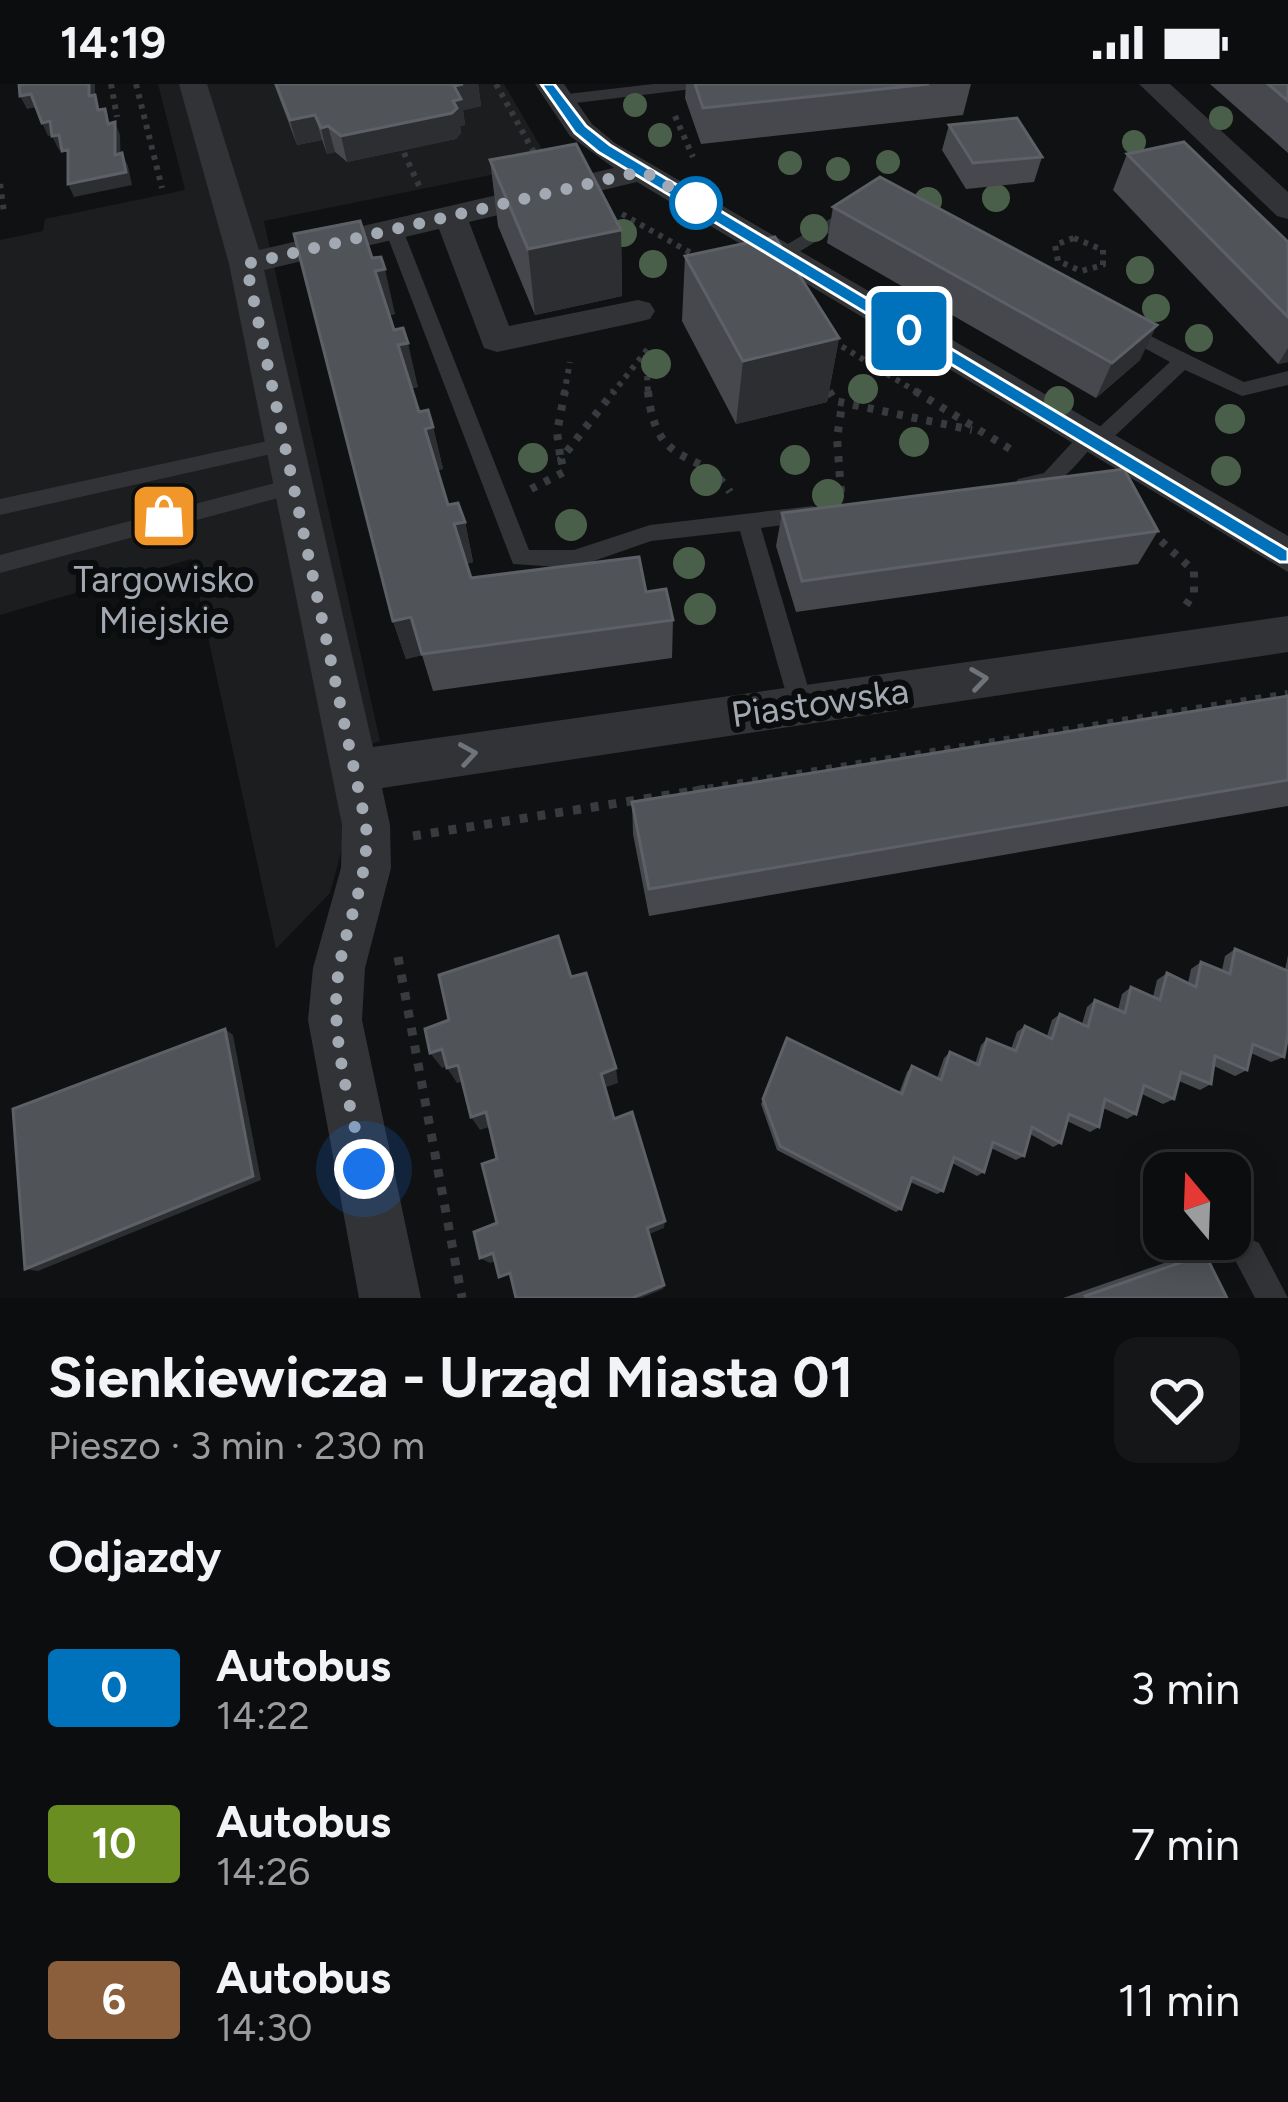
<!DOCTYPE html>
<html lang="pl">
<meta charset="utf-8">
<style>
:root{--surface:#0c0d0e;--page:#151617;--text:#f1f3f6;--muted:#9a9c9e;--line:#2c2d2e}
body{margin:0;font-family:Figtree,sans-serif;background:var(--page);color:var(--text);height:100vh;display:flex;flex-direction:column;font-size:45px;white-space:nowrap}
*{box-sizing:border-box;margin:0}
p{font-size:39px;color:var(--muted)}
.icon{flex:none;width:66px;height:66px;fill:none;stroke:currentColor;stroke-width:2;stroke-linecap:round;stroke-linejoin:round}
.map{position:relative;height:1214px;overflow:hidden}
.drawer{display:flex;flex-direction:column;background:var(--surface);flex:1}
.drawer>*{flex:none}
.badge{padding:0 24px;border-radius:9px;font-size:42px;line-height:78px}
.needle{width:78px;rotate:341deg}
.buttons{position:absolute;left:1143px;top:1068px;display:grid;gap:24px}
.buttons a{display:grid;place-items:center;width:108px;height:108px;border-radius:24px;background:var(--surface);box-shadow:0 6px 30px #0003,0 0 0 3px var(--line);font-size:60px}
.you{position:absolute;width:60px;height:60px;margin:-30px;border:9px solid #fff;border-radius:50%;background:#1a73e8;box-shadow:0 0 0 18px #1a73e833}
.map>.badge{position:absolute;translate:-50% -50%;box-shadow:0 0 0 6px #fff}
h2{padding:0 48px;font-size:45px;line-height:108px}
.round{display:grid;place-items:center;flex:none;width:126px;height:126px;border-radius:24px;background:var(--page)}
.summary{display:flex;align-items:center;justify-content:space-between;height:204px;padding:0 48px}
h1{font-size:57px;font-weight:700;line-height:90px}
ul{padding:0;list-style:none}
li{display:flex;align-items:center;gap:36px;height:156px;padding:0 48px}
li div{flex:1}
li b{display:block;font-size:45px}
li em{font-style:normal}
li .badge{min-width:132px;font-weight:700;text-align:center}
.status{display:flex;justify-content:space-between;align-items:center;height:84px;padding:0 60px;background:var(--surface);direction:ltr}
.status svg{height:33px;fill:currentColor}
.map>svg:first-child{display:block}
.built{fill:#1c1d1f}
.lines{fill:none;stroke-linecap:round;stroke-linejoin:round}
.path-far2{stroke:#373a3e;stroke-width:6;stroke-dasharray:4.5 6;stroke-linecap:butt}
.path-far1{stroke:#373a3e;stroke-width:8;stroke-dasharray:6 9;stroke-linecap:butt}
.path{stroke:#373a3e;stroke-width:9;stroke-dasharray:8 10;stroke-linecap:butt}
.lane{fill:#313337;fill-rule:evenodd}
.street{fill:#313337;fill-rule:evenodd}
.tree{fill:#4a5f4a}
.wall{fill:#46484d}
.shaded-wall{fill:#2c2e31}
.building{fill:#505358;stroke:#5d6066;stroke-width:3}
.oneway{stroke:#6f747b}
.line{fill:#0072bc;stroke:#fff;stroke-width:3}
.walk{stroke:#a2a9b3;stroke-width:12;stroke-dasharray:0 21.6}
.stop-dot{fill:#fff;stroke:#0072bc;stroke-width:6}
.labels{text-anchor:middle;stroke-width:12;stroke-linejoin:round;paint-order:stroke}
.poi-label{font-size:36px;fill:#a2a9b3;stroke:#0b0c0d}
.street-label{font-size:36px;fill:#a2a9b3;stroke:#0b0c0d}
</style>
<div class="status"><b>14:19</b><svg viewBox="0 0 49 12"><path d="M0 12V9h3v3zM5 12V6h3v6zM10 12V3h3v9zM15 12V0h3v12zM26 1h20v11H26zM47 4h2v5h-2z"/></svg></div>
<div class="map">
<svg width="1288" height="1214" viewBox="0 0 1288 1214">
<rect width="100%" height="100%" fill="#101112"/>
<path class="built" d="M158 0H274L297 60 322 56 327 69 335 68 347 78 456 55 458 27 469 0H504L550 79 264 137 380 657 332 676 344 757 330 809 276 865 191 475 0 531V156L43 147 45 135 185 106Z"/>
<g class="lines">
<g class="path-far2">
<path d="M111 0 117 33"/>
<path d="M136 0 162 104"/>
<path d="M496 0 536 72"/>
<path d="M675 32 693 73"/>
<path d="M404 69 421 106"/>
<path d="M0 100 4 128"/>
<path d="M622 130 698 173"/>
<path d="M1074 154 1103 166V181L1081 187 1058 177 1055 161Z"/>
<path d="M833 257 920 310"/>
<path d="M646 271 648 310"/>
<path d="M825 301 831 310"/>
<path d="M564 310 570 278"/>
<path d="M612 310 650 262"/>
</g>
<g class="path-far1">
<path d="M648 307C656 389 700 361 730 408"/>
<path d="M829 307 835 317 972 346"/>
<path d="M915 307 1015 368"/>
<path d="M560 371 557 348 565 307"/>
<path d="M531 405 564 388 561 375 614 307"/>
<path d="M841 408 837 354 842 321"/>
<path d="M1150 447 1194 487V509L1186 521"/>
<path d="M693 707 1288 610"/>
</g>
<g class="path">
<path d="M413 752 712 704"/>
<path d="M398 873 462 1214"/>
</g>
<g class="lane">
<path d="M653 0H700L692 5 559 21 551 16 559 11Z"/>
<path d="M855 120 861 121V129L788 175H776V167Z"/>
<path d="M394 141 403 146 529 466H574L650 441 812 422 820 424 823 430 820 436 761 444 813 620 810 627 801 630 792 627 789 620 740 447 651 457 574 484 513 480 385 146Z"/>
<path d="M1122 238 1244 298 1288 287V301L1242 312 1185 286 1102 364 1090 365C1069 389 1052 411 1018 407L1014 401 1018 395 1044 389 1080 350 1093 349 1170 278 1115 248V240Z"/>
<path d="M282 354 289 356 292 361 289 366 0 431V415Z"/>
<path d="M290 395 297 397 301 403 297 409 0 489V471Z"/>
<path d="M1248 1154 1259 1159 1288 1214H1255L1232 1170 1237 1159Z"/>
</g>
<g class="street">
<path d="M179 0H207L259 166 614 84 570 52 535 0H564L592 40 615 59 1288 452V488L637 98 469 138 509 242 638 216 650 219 655 227 650 235 638 238 497 268 484 264 439 145 264 186 373 663 1288 532V568L382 704 390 741 391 784 365 884 362 936 421 1214H359L308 936 313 884 341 784 342 741 229 180Z"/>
<path d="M1139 0H1170L1288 108V135L1277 132Z"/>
</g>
</g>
<g class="tree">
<circle cx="635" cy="21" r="12"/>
<circle cx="1221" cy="34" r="12"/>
<circle cx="660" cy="51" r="12"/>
<circle cx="1134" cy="58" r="12"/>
<circle cx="888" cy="78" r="12"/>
<circle cx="790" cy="79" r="12"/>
<circle cx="838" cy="85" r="12"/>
<circle cx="996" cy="114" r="14"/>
<circle cx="928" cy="117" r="14"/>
<circle cx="814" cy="144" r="14"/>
<circle cx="623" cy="149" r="14"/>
<circle cx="653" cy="180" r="14"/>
<circle cx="1140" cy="186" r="14"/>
<circle cx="1156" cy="224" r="14"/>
<circle cx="1199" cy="254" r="14"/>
<circle cx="656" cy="280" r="15"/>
<circle cx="863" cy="305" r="15"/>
<circle cx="1059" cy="317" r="15"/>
<circle cx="1230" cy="335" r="15"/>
<circle cx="914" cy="358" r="15"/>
<circle cx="533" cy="374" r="15"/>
<circle cx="795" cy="376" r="15"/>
<circle cx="1226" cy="387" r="15"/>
<circle cx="706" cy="396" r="16"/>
<circle cx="828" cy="411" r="16"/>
<circle cx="571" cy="441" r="16"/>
<circle cx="689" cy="479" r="16"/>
<circle cx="700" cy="525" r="16"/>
</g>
<g class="wall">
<path d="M274 0H478L481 22 463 26 465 41 460 42 461 49 456 55 347 78 335 68 327 70 322 56 297 61Z"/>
<path d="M686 0H971L963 31 701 60 685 14Z"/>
<path d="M1210 0H1288V69Z"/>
<path d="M949 41 1042 73 1034 98 966 105 942 66Z"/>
<path d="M1127 70 1288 158V278L1278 280 1113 106Z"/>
<path d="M490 76 621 146 622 212 535 231 498 142Z"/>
<path d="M833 123 1140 276 1096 314 827 159Z"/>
<path d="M685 172 839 254 827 318 736 340 682 237Z"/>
<path d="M372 174 395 230 389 231 394 246 418 303 412 304 419 328 433 343 443 385 438 386 448 421 465 438 473 478 466 480 471 494 646 508 673 536 672 574 433 607 422 571 406 575 393 537Z"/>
<path d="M782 429 1158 447 1138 480 796 528 776 462Z"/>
<path d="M1288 612V722L649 832 633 750 632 718Z"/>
<path d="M1235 865 1285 886 1288 871V957L1284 973 1271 978 1251 969 1247 986 1235 992 1214 982 1211 1000 1200 1006 1179 997 1174 1015 1163 1020 1142 1010 1136 1030 1127 1035 1103 1024 1099 1043 1090 1048 1067 1037 1061 1059 1053 1063 1030 1050 1024 1072 1016 1076 991 1064 984 1088 977 1092 952 1079 943 1107 937 1110 910 1098 901 1125 896 1128 777 1066 761 1020 787 954 899 1009 907 988 912 982 937 994 944 974 950 968 975 980 981 961 987 955 1011 965 1017 948 1025 942 1047 952 1052 936 1060 930 1082 940 1087 923 1095 916 1118 926 1122 910 1131 903 1153 913 1157 896 1167 889 1188 899 1191 885 1201 878 1222 886 1225 872Z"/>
<path d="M1205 1170 1227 1214H1063L1173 1176Z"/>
</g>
<g class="shaded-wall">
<path d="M89 0H95V26L89 12Z"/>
<path d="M463 0H478L481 22 463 26 465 41 460 42 461 49 456 55 347 78 341 52 454 2Z"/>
<path d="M31 10 37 23 27 25 20 12Z"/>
<path d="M315 31 322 56 297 61 290 36Z"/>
<path d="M50 37 56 50 48 52 42 39Z"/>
<path d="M115 38 120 51 121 84 115 71Z"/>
<path d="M328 42 335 68 327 70 321 44Z"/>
<path d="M59 51 66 64 59 66 52 52Z"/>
<path d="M122 69 128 82 132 101 74 113 68 100Z"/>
<path d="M621 146 622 212 535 231 528 165Z"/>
<path d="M385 185 395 230 386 232 375 187Z"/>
<path d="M1157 241 1140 276 1096 314 1112 279Z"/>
<path d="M839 254 827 318 736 340 743 277Z"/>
<path d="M408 259 418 303 409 305 398 261Z"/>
<path d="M1288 264V278L1278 280Z"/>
<path d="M433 343 443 385 435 387 425 345Z"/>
<path d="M465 438 473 478 463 481 454 440Z"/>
<path d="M411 533 423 571 406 575 393 537Z"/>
<path d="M225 945 233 951 261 1096 38 1187 25 1185Z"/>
<path d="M442 965 453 980 442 984 430 969Z"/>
<path d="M458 981 468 996 457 999 447 984Z"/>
<path d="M616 984 618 999 603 1004 601 990Z"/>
<path d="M486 1028 495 1041 480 1046 471 1033Z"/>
<path d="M665 1137 664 1144 647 1151V1144Z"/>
<path d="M493 1169 502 1175 490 1179 480 1174Z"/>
<path d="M664 1201 663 1205 641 1214H632Z"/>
</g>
<g class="building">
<path d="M19 0H89V12L95 11 98 26 105 25 108 40 115 38V71L122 69 126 88 68 100V66L62 67 59 51 52 52 50 37 42 39 31 10 20 12Z"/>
<path d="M276 0H463L454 2 461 15 453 17 457 24 452 29 341 52 328 42 321 44 315 31 290 36Z"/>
<path d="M695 0H929L703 24Z"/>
<path d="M1268 0H1288V17Z"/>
<path d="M1017 34 1042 73 973 79 949 41Z"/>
<path d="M1184 58 1288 158V233L1127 70Z"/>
<path d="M576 60 621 146 528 165 490 76Z"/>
<path d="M880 93 1157 241 1112 279 833 123Z"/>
<path d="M360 137 372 174 381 173 385 185 375 187 394 246 403 244 408 259 398 261 419 328 428 326 433 343 425 345 448 421 458 419 465 438 454 440 471 494 639 473 646 508 666 505 673 536 422 570 411 533 393 537 294 150Z"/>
<path d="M775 153 839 254 743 277 685 172Z"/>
<path d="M1124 385 1158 447 802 497 782 429Z"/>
<path d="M1288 612V696L649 805 632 718Z"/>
<path d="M558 852 571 893 586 889 616 984 601 990 614 1035 632 1028 665 1137 647 1144 664 1201 632 1214H516L510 1189 499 1193 493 1169 480 1174 474 1148 497 1139 482 1080 497 1075 486 1028 471 1033 458 981 447 984 442 965 430 969 425 945 449 936 439 891Z"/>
<path d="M1235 865 1288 887V950L1284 973 1253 960 1247 986 1215 972 1211 1000 1181 988 1174 1015 1144 1001 1136 1030 1105 1015 1099 1043 1069 1030 1061 1059 1032 1043 1024 1072 993 1058 984 1088 954 1073 943 1107 912 1093 901 1125 780 1062 763 1015 787 954 902 1010 912 982 941 996 950 968 979 981 987 955 1016 967 1025 942 1052 955 1060 930 1088 943 1095 916 1125 929 1131 903 1160 916 1167 889 1196 903 1201 878 1230 890Z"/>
<path d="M225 945 253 1092 25 1185 13 1025Z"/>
<path d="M1205 1170 1227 1214H1086L1085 1212Z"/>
</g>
<defs><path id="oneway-chevron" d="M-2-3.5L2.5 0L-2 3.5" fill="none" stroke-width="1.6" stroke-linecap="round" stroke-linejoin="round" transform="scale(3)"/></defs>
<g class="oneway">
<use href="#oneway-chevron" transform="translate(979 595) rotate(-8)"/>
<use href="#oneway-chevron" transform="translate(468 670) rotate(-9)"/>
</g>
<path class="line" d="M541 0H554L586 42 610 61 1288 466V478H1280L598 68 575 49Z"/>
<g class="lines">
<path class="walk" d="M364 1085C351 1021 328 951 339 885 347 835 370 793 366 741L246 180 643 87 696 119"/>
</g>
<defs>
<g id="shop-square" transform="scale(3.45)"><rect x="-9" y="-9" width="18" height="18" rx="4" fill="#f19629" stroke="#0b0c0d"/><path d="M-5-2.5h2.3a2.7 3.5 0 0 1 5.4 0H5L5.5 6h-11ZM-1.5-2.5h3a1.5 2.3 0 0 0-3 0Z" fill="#fff"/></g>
</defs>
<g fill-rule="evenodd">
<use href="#shop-square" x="164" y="432"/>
</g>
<circle class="stop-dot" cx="696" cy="119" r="24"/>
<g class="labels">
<g class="poi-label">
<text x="164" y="508">Targowisko<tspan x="164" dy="41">Miejskie</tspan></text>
</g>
<g class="street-label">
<text transform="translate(820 618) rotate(-8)" y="13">Piastowska</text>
</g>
</g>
</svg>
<div class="buttons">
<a><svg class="needle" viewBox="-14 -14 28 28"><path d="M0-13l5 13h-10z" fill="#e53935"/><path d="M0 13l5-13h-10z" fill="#9a9c9e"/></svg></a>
</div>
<div class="you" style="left:364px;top:1085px"></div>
<b class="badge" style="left:909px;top:247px;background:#0072bc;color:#fff">0</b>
</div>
<section class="drawer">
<div class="summary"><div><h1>Sienkiewicza - Urząd Miasta 01</h1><p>Pieszo · 3 min · 230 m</p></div><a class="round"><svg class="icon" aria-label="heart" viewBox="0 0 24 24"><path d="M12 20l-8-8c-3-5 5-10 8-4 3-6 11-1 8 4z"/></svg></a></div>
<h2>Odjazdy</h2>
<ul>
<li><span class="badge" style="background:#0072bc;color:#fff">0</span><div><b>Autobus</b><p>14:22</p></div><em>3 min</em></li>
<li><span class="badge" style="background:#6b8e23;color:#fff">10</span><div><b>Autobus</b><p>14:26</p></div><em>7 min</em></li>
<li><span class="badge" style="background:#8b5e3c;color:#fff">6</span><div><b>Autobus</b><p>14:30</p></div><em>11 min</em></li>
</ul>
</section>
